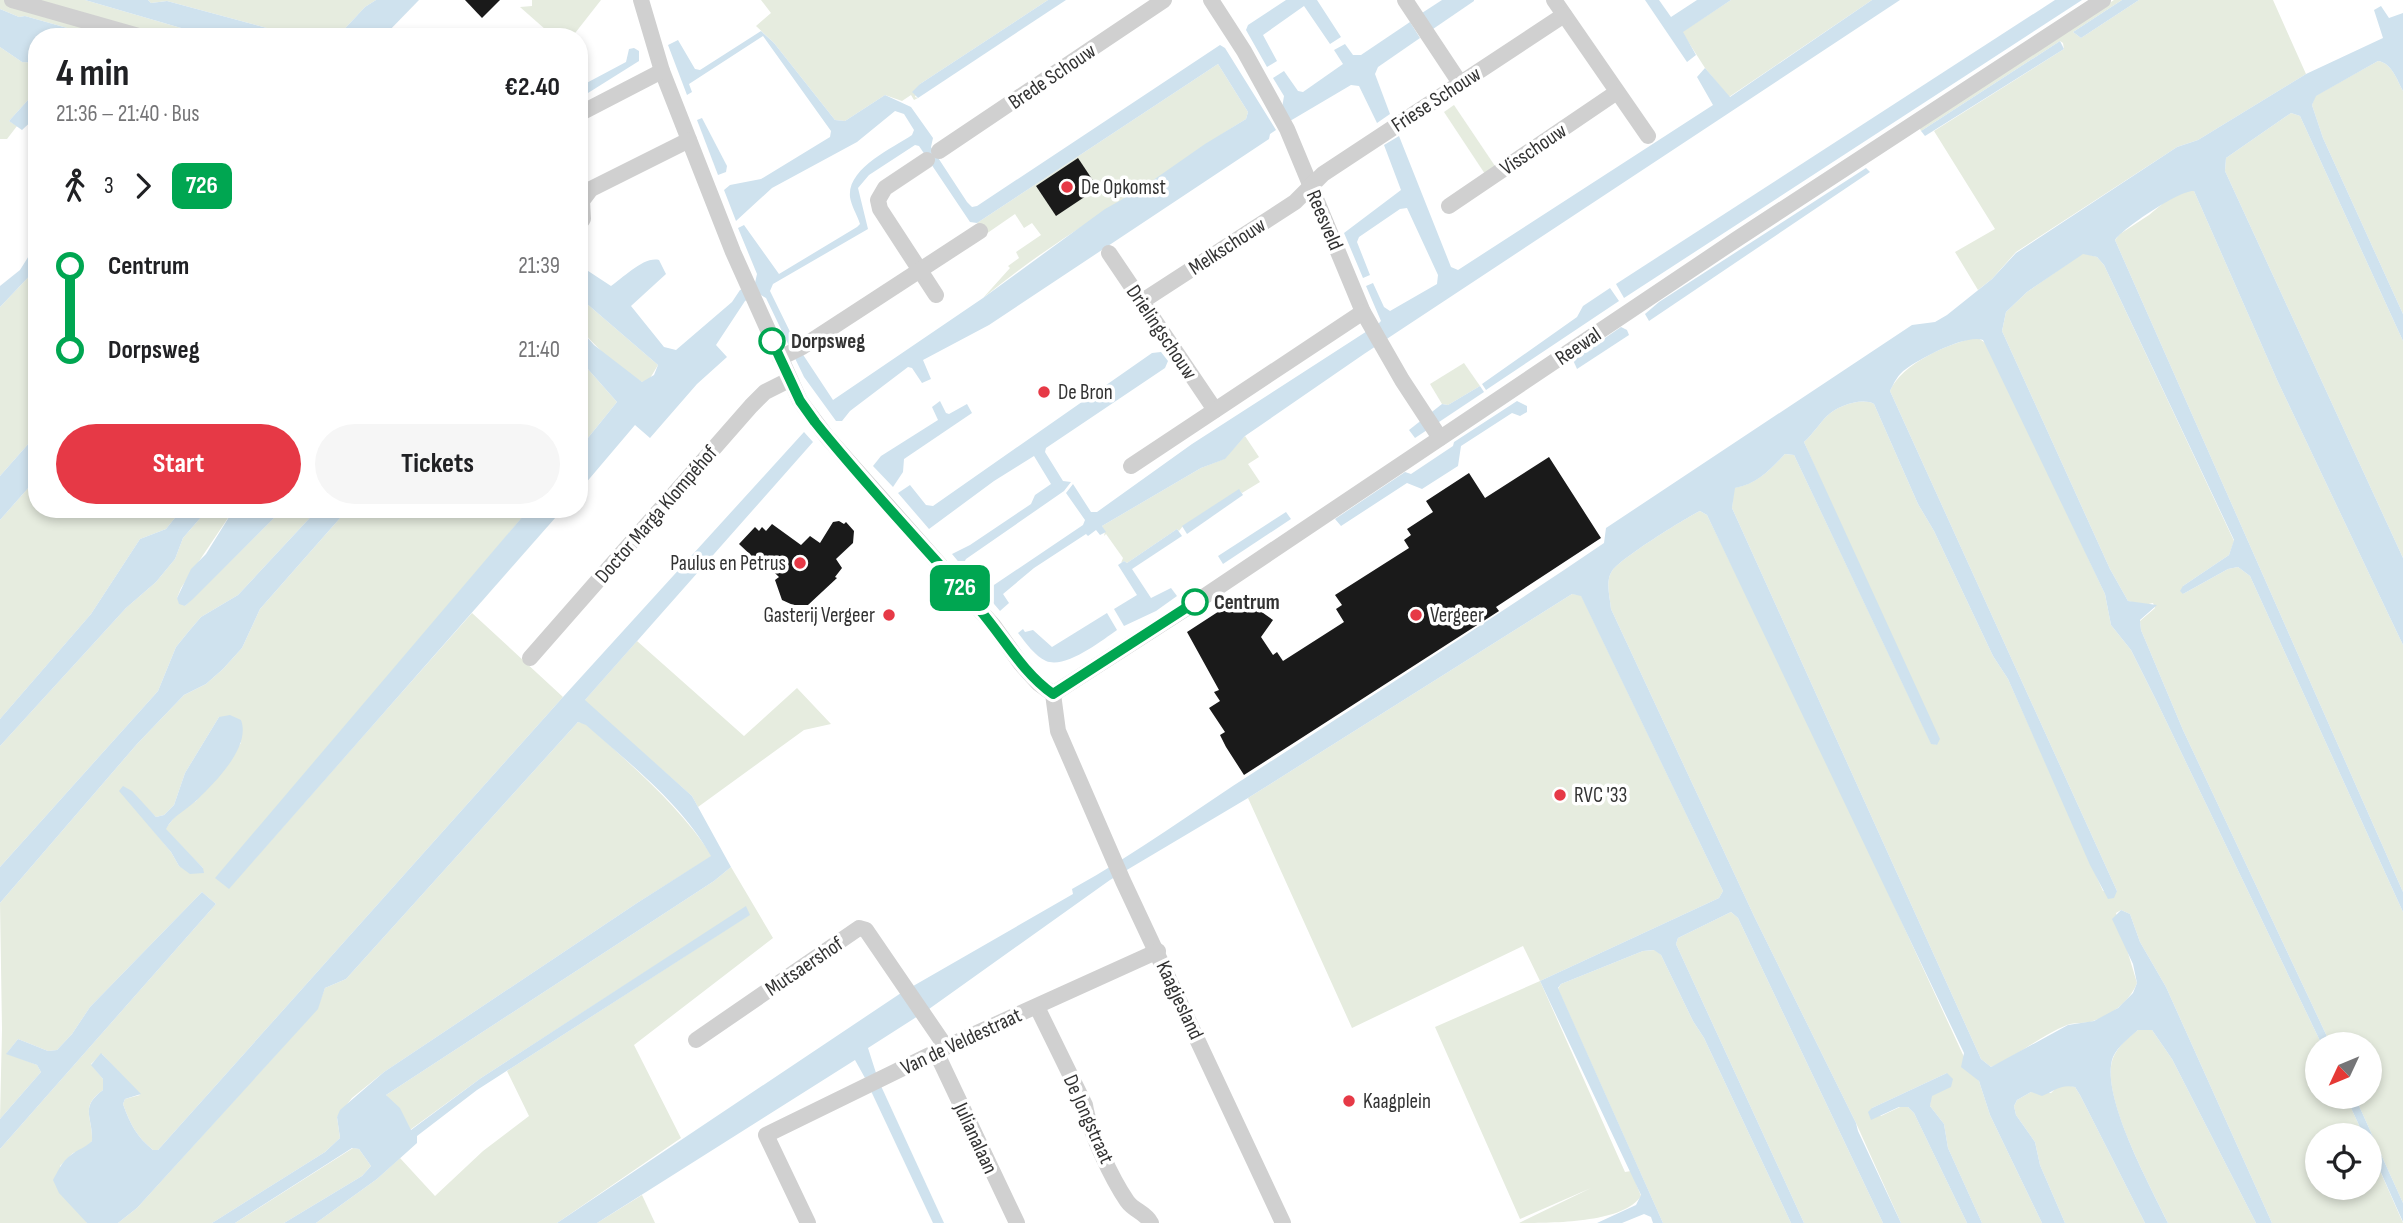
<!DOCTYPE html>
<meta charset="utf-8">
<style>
:root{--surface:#fff;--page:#f6f6f6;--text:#202124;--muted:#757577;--accent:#e63946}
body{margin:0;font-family:"Sofia Sans Condensed",sans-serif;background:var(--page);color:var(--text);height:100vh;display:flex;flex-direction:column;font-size:26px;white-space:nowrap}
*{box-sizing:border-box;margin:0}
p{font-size:23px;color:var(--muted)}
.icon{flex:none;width:38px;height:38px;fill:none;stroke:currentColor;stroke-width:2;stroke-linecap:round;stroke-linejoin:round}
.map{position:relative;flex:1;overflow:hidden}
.side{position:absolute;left:28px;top:28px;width:560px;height:490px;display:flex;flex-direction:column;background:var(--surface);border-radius:28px;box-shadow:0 4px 10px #0003}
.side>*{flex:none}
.badge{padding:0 14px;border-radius:10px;font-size:24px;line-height:46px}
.needle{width:46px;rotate:226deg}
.fabs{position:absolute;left:2305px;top:1032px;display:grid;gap:14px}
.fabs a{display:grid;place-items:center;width:77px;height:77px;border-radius:50%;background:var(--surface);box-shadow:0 4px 10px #0003;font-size:35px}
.map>.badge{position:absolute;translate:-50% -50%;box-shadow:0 0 0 4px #fff}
.legs{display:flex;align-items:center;gap:10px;height:77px;padding:0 28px;font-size:23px}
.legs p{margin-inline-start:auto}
.head{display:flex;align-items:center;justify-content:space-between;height:119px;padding:0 28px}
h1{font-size:38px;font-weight:700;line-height:52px}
.primary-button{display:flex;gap:14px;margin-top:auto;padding:14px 28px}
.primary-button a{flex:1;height:80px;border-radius:42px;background:var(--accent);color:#fff;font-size:28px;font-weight:700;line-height:80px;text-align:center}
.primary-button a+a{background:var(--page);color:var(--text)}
ul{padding:0 28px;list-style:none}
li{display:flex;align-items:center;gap:24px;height:84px;font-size:26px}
li i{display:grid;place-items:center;width:10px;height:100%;margin:0 9px;background:currentColor}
li i::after{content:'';width:18px;height:18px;margin:-9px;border:5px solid;border-radius:50%;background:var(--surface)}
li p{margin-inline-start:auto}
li:first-child i{background:linear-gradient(#0000 50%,currentColor 0)}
li:last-child i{background:linear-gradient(currentColor 50%,#0000 0)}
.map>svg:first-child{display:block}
.green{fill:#e6ecdf;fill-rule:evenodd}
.water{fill:#cfe2ee;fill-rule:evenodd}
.building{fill:#1a1a1a}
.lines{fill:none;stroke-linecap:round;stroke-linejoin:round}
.minor{stroke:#d0d0d0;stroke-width:16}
.line-1-casing{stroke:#fff;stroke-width:16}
.line-1{stroke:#00a651;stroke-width:10}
.poi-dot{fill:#e63946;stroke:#fff;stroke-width:2.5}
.stop-1-dot{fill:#fff;stroke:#00a651;stroke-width:3.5}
.labels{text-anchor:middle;stroke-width:7;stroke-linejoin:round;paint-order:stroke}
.street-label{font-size:21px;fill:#333;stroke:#fff}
.poi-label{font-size:21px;fill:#333;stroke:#fff;text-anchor:start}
.stop-label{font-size:21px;font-weight:bold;fill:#333;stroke:#fff;text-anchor:start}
</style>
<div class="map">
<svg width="2403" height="1223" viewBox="0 0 2403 1223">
<rect width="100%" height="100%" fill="#fff"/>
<g class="green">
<path d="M0 0H85L212 37H99L25 16 19 17 0 9Z"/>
<path d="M148 0H376L365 7 337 37H300L167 1 151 3Z"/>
<path d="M532 0H601L572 37H554L520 7 532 6Z"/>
<path d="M761 0H1048L920 84 915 97 918 98 914 100 911 95 902 101 885 95 845 121 835 120 774 43 756 26 771 13Z"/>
<path d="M1731 0H1872L1729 97 1705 68 1682 32Z"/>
<path d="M2114 0H2122L2073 32 2081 38 2139 0H2273L2306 74 2198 140 2177 147 2016 252 1992 279 1978 290 1955 252 1995 229 1934 131 2064 49 2063 43 2060 41 1921 131 1919 127Z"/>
<path d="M0 47 22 62 37 63V90L9 121 17 126 7 139H0Z"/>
<path d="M2378 61C2392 63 2397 80 2403 91V314L2323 138 2312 105 2315 96Z"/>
<path d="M1218 64 1248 112 1246 119C1209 141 1176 168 1139 191 1085 223 1032 258 983 298L1010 268 1008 266 1019 258 1016 252 1041 235 1032 223 1024 228 1015 214 986 234 977 223Z"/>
<path d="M1454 105 1495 166 1485 174 1444 112Z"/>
<path d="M2291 113 2300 116 2403 341V558L2225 171 2226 158Z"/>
<path d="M2187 190 2194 191 2278 382 2403 645V892L2115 240 2120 234 2149 215 2167 200Z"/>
<path d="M2083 253 2097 257 2104 265 2234 541 2229 555 2183 586V594L2228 569 2238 567 2250 576 2403 912V1203L2355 1097H2370V1045H2331L2183 730 2141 630 2140 621 2155 608 2153 603 2144 605 2128 601 2110 569 2002 331 2006 312 2027 292Z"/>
<path d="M37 268V434L0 476V307Z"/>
<path d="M579 297 658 365 649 380 642 382C617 369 598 348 579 328Z"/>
<path d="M1977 337 1988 345 2105 594 2111 625 2131 650 2156 700 2322 1045H2317V1097H2346L2364 1136H2317V1188H2370V1148L2403 1223H2272L2166 987 2140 942 2130 914 2121 910 2116 913 2137 983C2130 1001 2112 1015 2093 1021 2085 1024 2075 1022 2067 1025 2040 1036 2017 1056 1991 1067L1981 1059 1732 508 1734 488C1757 484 1770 470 1785 454L1794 455 1931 743 1937 745 1804 442C1813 434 1819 424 1827 416 1837 406 1862 397 1874 404L1918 504 1934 531 1993 656 2008 679 2103 891H2117L1890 391C1902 363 1948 344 1977 337Z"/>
<path d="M579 359 617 402 579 449Z"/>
<path d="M1464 363 1480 386 1448 405 1442 404 1430 384Z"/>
<path d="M1245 436 1259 457 1248 464 1260 482 1242 493 1239 490 1183 526 1179 531 1177 529 1127 563 1124 561 1121 563 1123 558 1106 534 1104 536 1105 532 1102 526 1201 468 1224 459Z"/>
<path d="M37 478V509H182L166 529 140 539 91 614 0 719V520Z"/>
<path d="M208 509H234L181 588 177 598 185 606 283 509H318L238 595 201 617 189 631 176 647 158 691 0 867V746L126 608 156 582 175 559 183 538Z"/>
<path d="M348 509H529L437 620 229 888 472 613 563 697 158 1150H153C137 1137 130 1124 123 1104L125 1099 140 1095 102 1054 91 1064 103 1079V1090C79 1107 93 1117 92 1141L85 1149 73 1153 60 1166 87 1223H0V1149L216 904 202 892 90 1007 72 1034 57 1050 48 1051 18 1039 7 1053 37 1065 41 1072 0 1119 2 1029 0 903 137 744 184 695 206 684 223 669 242 648 260 609ZM219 717 241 743 196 801 179 812 165 829 203 868 187 870 179 866 171 852 148 824 145 806 156 817 164 815 174 805 185 773Z"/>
<path d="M1700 511 1707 515 1830 767 1965 1059 1979 1081 1990 1115 2042 1223H1982L1948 1148 1944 1124 1930 1106 1931 1096 1947 1073 1872 1108 1881 1116 1900 1107H1908L1914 1113 1967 1223H1901L1856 1123 1754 916 1611 609C1610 597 1605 581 1612 571 1621 558 1684 519 1700 511Z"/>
<path d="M1572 594 1581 595 1723 891 1719 898 1540 981 1625 1172 1631 1171 1641 1196C1624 1223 1552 1223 1519 1223L1591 1188 1520 1219 1435 1027 1540 981 1523 946 1352 1028 1248 798Z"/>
<path d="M637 641 744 736 797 688 831 724 804 730 698 807 692 796 584 701Z"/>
<path d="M578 722 586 724C632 766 678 804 712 856L637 903 384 1072 352 1098 337 1117 340 1138 325 1152 212 1223H118L137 1208 317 1009 325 988 346 979Z"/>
<path d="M731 867 773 938 634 1045 681 1138 557 1223H316L377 1179 400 1158 435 1196 483 1151 529 1116 507 1071 749 915 746 907 481 1078 410 1130 386 1095 714 881Z"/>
<path d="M1731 912 1738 918 1883 1223H1804L1676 944 1678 938Z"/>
<path d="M1655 950 1661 955 1693 1021 1704 1038 1791 1223H1663L1558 989 1561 984 1643 951Z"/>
<path d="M2138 1030H2152L2172 1059 2256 1223H2168C2151 1187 2099 1094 2113 1058 2118 1046 2128 1038 2138 1030Z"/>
<path d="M2067 1085 2075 1087 2080 1095 2145 1223H2065L2040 1165 2035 1142 2016 1115 2014 1106 2017 1100 2031 1092 2051 1093 2058 1086Z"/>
<path d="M353 1148 359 1149 371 1166 362 1176 284 1223H235Z"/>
<path d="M642 1195 655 1223H597Z"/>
</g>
<g class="water">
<path d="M85 0H148L151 3 167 1 300 37H212Z"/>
<path d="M376 0H419L383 37H337L365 7Z"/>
<path d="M1048 0H1066L918 98 912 92 920 84Z"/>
<path d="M1286 0H1317L1341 37 1330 44 1304 6 1263 35 1277 61 1267 67 1246 30 1248 25Z"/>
<path d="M1442 0H1474V1L1433 29 1422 13Z"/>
<path d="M1645 0H1659L1671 17 1697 0H1731L1683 32 1696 55 1687 62Z"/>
<path d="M1872 0H1900L1364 354 1245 436 1225 459 1201 468 1102 526 1106 532 1100 535 1096 530 1088 536 1086 534 1034 568 1003 594 1009 603 1000 611 967 572 970 569 988 589 1083 525 1085 520 1066 493 1073 484 1091 512H1097L1192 444 1378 324 1381 321 1366 286 1373 283 1384 307 1390 311 1437 284 1438 275 1407 208 1400 209 1359 237 1357 242 1370 275 1363 278 1344 233 1401 190 1384 145 1399 136 1451 267 1458 270 1713 105 1697 77 1705 68 1730 97Z"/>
<path d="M2055 0H2082L1624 298 1616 284Z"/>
<path d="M2122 0H2139L2081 38 2073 32Z"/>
<path d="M2381 6 2389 18 2403 13V91C2397 80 2392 63 2378 61L2316 96 2312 105 2323 138 2403 314V341L2300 116 2291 113 2226 158 2225 171 2403 558V645L2278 382 2194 191C2181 189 2123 228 2115 240L2403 892V912L2250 576 2238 567 2228 569 2183 594 2180 591 2183 586 2229 555 2234 540 2104 265 2097 257 2083 254 2027 292 2006 312 2002 331 2110 569 2128 601 2157 605 2140 620 2141 630 2183 730 2331 1045H2322L2156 700 2131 650 2111 625 2105 594 1983 340C1966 334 1921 358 1906 369 1898 374 1894 383 1890 391L2117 891 2114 898 2108 899 2090 865 2008 679 1993 656 1934 531 1918 504 1874 404C1862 397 1837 406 1827 416 1819 424 1813 434 1804 442L1940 739 1937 745 1931 744 1794 455 1785 454C1770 470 1757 484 1735 488L1732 508 1981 1059 1991 1067 2068 1025 2094 1021 2118 1008 2133 993 2137 983 2133 964 2112 919 2121 910 2130 914 2140 942 2166 987 2272 1223H2256L2172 1059 2152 1030H2138C2129 1038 2118 1046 2113 1057 2099 1094 2151 1187 2168 1223H2145L2080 1095 2075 1087C2060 1084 2055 1091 2042 1096L2031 1092 2017 1100 2014 1106 2016 1115 2035 1142 2040 1165 2065 1223H2042L1990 1115 1979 1081 1961 1067 1964 1053 1707 515 1700 511C1684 519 1621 558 1612 571 1605 581 1610 597 1611 609L1754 916 1856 1123 1858 1131 1901 1223H1883L1738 918 1731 912 1678 938 1676 944 1804 1223H1791L1704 1038 1693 1021 1661 955 1654 950 1643 951 1561 984 1558 988 1663 1223H1653L1651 1217 1644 1214 1622 1223H1597L1636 1205 1641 1195 1540 981 1719 898 1723 891 1581 596 1572 594 1248 798 1110 880 929 1009 868 1048 876 1073 865 1078 855 1060 597 1223H557L901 993 1073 894 1072 889C1136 854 1195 810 1256 771 1373 695 1489 621 1604 543L1606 528 1912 325 1935 322 1947 315 1992 279 2016 253 2177 147 2198 140 2306 74 2383 38 2374 10Z"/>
<path d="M0 9 19 17 25 16 99 37H37V63L22 62 0 47Z"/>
<path d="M1410 22 1420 38 1378 67 1375 74 1390 114 1377 123 1359 86 1351 85 1290 121 1282 108 1284 96 1273 78 1284 71 1298 91 1303 92 1343 64 1334 50 1345 44 1353 55H1361Z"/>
<path d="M761 31 774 43 835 120 845 121 885 95 911 107 933 138 931 147 967 202 972 207 977 206 1220 45 1225 48 1276 130 1270 134 1269 139 989 325 923 360 931 379 922 383 912 368 908 367 850 411 842 421H836L804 377 766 298 759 294 745 301 716 345 727 357 697 384 650 438 635 425 579 491V449L617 402 579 359V328L594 345 642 382 654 375 658 365 579 297V265L611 286C623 278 644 256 659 260L666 274 631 306 664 347 676 350 732 302 740 290 755 283 757 274 738 228 744 225 779 274 857 227 860 224C857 215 851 205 850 197 847 168 893 148 912 135L914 130 904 114 895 111 857 142 772 188 736 221 724 190 730 185 761 179 830 137 831 131 763 36 689 84 692 92 687 95 668 45 678 40 695 69 700 70ZM1218 64 1248 112 1246 119 1205 144 1139 190 1105 209 983 298 833 400 796 344 770 291 773 284 868 229 858 188 869 175 915 145 919 146 970 222 977 223Z"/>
<path d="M2060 41 2064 49 1925 136 1921 131Z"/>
<path d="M634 48 639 51V61L580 98 579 87 626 62 629 49Z"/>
<path d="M37 90V116L22 130 9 121Z"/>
<path d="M702 118 727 166 726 172 718 175 697 120Z"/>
<path d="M1866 168 1870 172 1649 321 1645 314 1659 302Z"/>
<path d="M37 243V268L0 307V286L20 270Z"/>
<path d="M1610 288 1619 301 1486 390 1482 384 1577 317 1583 306Z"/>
<path d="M1621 327 1627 330 1629 335 1577 369 1573 360Z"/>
<path d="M1161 352 1168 361 1165 368 1046 448 1045 452 1063 481 1071 482 1064 491 966 559 962 566 952 554 970 545 1031 504 1035 495 1051 484 1034 456 994 481 929 529 898 493 910 485 926 505 933 506 1152 353Z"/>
<path d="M1480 386 1484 392 1415 438 1409 430 1442 404 1448 405Z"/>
<path d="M940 401 946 413 949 414 967 404 972 413 904 459 903 472 893 487 873 466 881 456 938 420 932 407Z"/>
<path d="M1517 401 1527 406V412L1520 416 1512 413 1461 446 1458 466 1422 489 1407 483 1341 526 1335 519 1405 472 1411 474 1453 446 1454 442Z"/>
<path d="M804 432 813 442 585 700 692 796 731 867 714 881 386 1095 400 1108 411 1130 481 1078 746 906 750 915 477 1090 417 1136V1143L377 1179 316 1223H284L362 1176 371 1166 359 1149 352 1148 235 1223H212L325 1152 340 1138 337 1117 340 1110 384 1072 637 903 711 856C681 803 631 765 586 725L578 722 346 979 325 988 318 1009 137 1208 118 1223H87L59 1193 53 1180C58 1171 62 1161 71 1155 78 1149 85 1148 92 1141 93 1116 79 1108 103 1090V1079L91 1065 101 1053 141 1094 125 1099 123 1104C130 1124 137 1137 153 1150H158L563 697Z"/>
<path d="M37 434V478L0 520V476Z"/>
<path d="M1239 489 1243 495 1187 534 1182 526Z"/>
<path d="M182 509H208L183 538 175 559 156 582 126 608 0 746V719L91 614 140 539 166 529Z"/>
<path d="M234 509H283L193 599 185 606 179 604 177 598 191 569 206 554Z"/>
<path d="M318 509H348L260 609 242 648 223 669 206 684 184 695 137 744 0 903V867L158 691 176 647 189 631 201 617 238 595Z"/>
<path d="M529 509H563L229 889 215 878Z"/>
<path d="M1286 512 1291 519 1223 564 1218 556Z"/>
<path d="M1177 529 1182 536 1132 569 1151 598 1171 588 1177 596 1156 611 1124 626 1114 609 1137 595 1118 565 1124 561 1127 563Z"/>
<path d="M1107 613 1117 630C1101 641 1066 669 1046 661 1035 656 1026 643 1018 633L1023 629 1025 632 1033 630 1052 647Z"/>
<path d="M230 715 241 720C251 747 216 781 198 799 187 810 173 815 166 829L203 868 204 873 190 874 179 866 171 852 119 791 123 786 132 791 156 817 164 815 174 805 185 773 219 717Z"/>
<path d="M202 892 216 904 0 1149V1119L41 1072 37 1065 6 1054 18 1039 48 1051 57 1050 72 1034 90 1007Z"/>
<path d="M1947 1073 1953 1079 1951 1087 1932 1096 1930 1106 1944 1124 1948 1148 1982 1223H1967L1914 1113 1908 1107H1899L1871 1120 1868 1112 1872 1108Z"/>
<path d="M881 1086 944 1223H933L871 1091Z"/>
<path d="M2346 1097H2355L2403 1203V1222L2370 1148V1136H2364Z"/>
</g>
<g class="building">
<path d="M465 0H500L482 18Z"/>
<path d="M1078 158 1098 188 1056 216 1036 186Z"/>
<path d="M1549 457 1601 538 1496 607 1499 611 1244 775 1226 747 1220 735 1225 732 1209 708 1220 701 1214 692 1219 690 1187 632 1247 593 1256 608 1273 620 1261 637 1273 655 1277 652 1283 661 1344 622 1336 609 1342 605 1335 595 1409 548 1404 540 1411 535 1407 529 1433 512 1426 501 1469 473 1485 498Z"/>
<path d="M839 521 844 524 846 522 854 531 853 543 836 559 842 568 835 577 837 578 808 605H793L782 600 775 580 779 577 759 558 756 560 739 544 755 527 759 531 762 527 766 531 772 524 801 545 810 536 820 543 833 522Z"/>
</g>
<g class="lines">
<g class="minor">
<path d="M12 0 142 37"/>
<path d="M641 0 662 71 733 252 800 401 827 437 993 625 1021 664 1038 683 1053 694 1058 731 1123 881 1283 1223"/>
<path d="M1211 0 1244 51 1287 129 1363 312 1402 380 1440 438"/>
<path d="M1405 0 1460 83"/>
<path d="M1554 0 1648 136"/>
<path d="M579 114 662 71"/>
<path d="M939 151 1164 0"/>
<path d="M927 160 885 188 878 200 880 209 936 295"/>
<path d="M1449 206 1617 92"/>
<path d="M579 224 583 219 582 201 591 189 689 140"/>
<path d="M1109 253 1215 410"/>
<path d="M1141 302 1295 202 1323 174 1564 15"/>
<path d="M780 358 802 347 980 231"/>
<path d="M1131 466 1363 312"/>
<path d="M530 658 751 406 765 392 789 380"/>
<path d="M1053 694 1196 602 1737 239 2103 0"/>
<path d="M1037 1007 1085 1105C1089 1131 1112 1179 1127 1201 1134 1211 1145 1212 1151 1223"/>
<path d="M696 1040 859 928 866 930 946 1047"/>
<path d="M936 1052 1017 1223"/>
<path d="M808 1223 766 1135 946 1047 1158 951"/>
</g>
</g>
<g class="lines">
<g class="line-1-casing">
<path id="line-1" d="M772 341 800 401 815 422C867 487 925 547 979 609 1004 638 1022 672 1053 694L1195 602"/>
</g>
<use href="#line-1" class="line-1"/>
</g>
<g class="poi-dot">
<circle cx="1067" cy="187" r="7"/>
<circle cx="1044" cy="392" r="7"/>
<circle cx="800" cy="563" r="7"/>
<circle cx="889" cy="615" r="7"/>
<circle cx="1416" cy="615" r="7"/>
<circle cx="1560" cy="795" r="7"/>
<circle cx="1349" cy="1101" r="7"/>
</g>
<g class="stop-1-dot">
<circle cx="772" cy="341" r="12"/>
<circle cx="1195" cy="602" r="12"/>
</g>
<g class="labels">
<g class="street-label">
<text transform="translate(1052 76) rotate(-34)" y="7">Brede Schouw</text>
<text transform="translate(1436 99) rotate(-33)" y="7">Friese Schouw</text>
<text transform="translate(1533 149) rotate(-34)" y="7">Visschouw</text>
<text transform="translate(1325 220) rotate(67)" y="7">Reesveld</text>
<text transform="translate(1227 246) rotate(-33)" y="7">Melkschouw</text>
<text transform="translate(1162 332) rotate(56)" y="7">Drielingschouw</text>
<text transform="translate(1578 346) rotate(-34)" y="7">Reewal</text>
<text transform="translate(656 514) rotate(-49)" y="7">Doctor Marga Klompéhof</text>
<text transform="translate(804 966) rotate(-34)" y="7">Mutsaershof</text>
<text transform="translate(1180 1000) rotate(65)" y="7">Kaagjesland</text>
<text transform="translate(961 1041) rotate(-25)" y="7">Van de Veldestraat</text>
<text transform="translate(1089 1119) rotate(66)" y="7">De Jongstraat</text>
<text transform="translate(976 1138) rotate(65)" y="7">Julianalaan</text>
</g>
<g class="poi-label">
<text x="1081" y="194">De Opkomst</text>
<text x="1058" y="399">De Bron</text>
<text x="786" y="570" text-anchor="end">Paulus en Petrus</text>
<text x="875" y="622" text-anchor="end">Gasterij Vergeer</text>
<text x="1430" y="622">Vergeer</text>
<text x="1574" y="802">RVC '33</text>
<text x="1363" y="1108">Kaagplein</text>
</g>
<g class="stop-label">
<text x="791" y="348">Dorpsweg</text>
<text x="1214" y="609">Centrum</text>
</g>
</g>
</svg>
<div class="fabs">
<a><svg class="needle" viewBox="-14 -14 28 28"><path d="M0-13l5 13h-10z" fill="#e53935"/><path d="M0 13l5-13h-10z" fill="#757577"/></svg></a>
<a><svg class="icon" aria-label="locate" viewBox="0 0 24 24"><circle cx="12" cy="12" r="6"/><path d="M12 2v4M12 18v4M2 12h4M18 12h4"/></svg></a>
</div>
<b class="badge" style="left:960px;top:588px;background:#00a651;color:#fff">726</b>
<section class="side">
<div class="head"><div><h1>4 min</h1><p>21:36 – 21:40 · Bus</p></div><b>€2.40</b></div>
<div class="legs"><svg class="icon" aria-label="walk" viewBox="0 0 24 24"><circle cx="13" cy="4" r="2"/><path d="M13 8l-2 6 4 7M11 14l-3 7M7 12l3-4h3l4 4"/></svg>3<svg class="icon" aria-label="forward" viewBox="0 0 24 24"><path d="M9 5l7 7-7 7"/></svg><b class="badge" style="background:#00a651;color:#fff">726</b></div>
<ul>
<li><i style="color:#00a651"></i><b>Centrum</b><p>21:39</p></li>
<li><i style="color:#00a651"></i><b>Dorpsweg</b><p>21:40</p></li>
</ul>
<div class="primary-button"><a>Start</a><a>Tickets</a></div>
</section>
</div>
